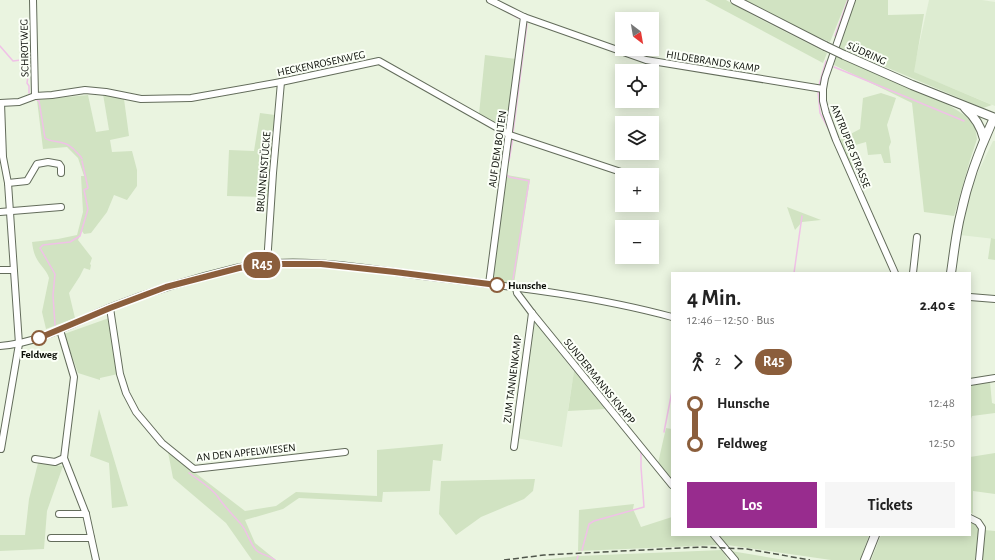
<!DOCTYPE html>
<html lang="de">
<meta charset="utf-8">
<style>
:root{--surface:#fff;--page:#f6f6f6;--text:#222;--muted:#767676;--accent:#982c8e}
body{margin:0;font-family:"Alegreya Sans",sans-serif;background:var(--page);color:var(--text);height:100vh;display:flex;flex-direction:column;font-size:15px;white-space:nowrap}
*{box-sizing:border-box;margin:0}
p{font-size:13px;color:var(--muted)}
.icon{flex:none;width:22px;height:22px;fill:none;stroke:currentColor;stroke-width:2;stroke-linecap:round;stroke-linejoin:round}
.map{position:relative;flex:1;overflow:hidden}
.sheet{position:absolute;left:671px;top:272px;width:300px;height:264px;display:flex;flex-direction:column;background:var(--surface);border-radius:0px;box-shadow:0 2px 10px #0003}
.sheet>*{flex:none}
.badge{padding:0 8px;border-radius:13px;font-size:14px;line-height:26px}
.needle{width:26px;rotate:149deg}
.fabs{position:absolute;left:615px;top:12px;display:grid;gap:8px}
.fabs a{display:grid;place-items:center;width:44px;height:44px;border-radius:0px;background:var(--surface);box-shadow:0 2px 10px #0003;font-size:20px}
.map>.badge{position:absolute;translate:-50% -50%;box-shadow:0 0 0 2px #fff}
.legs{display:flex;align-items:center;gap:6px;height:44px;padding:0 16px;font-size:13px}
.legs p{margin-inline-start:auto}
.overview{display:flex;align-items:center;justify-content:space-between;height:68px;padding:0 16px}
h1{font-size:22px;font-weight:700;line-height:30px}
.action{display:flex;gap:8px;margin-top:auto;padding:8px 16px}
.action a{flex:1;height:46px;border-radius:0px;background:var(--accent);color:#fff;font-size:16px;font-weight:700;line-height:46px;text-align:center}
.action a+a{background:var(--page);color:var(--text)}
ul{padding:0 16px;list-style:none}
li{display:flex;align-items:center;gap:14px;height:40px;font-size:15px}
li i{display:grid;place-items:center;width:6px;height:100%;margin:0 5px;background:currentColor}
li i::after{content:'';width:10px;height:10px;margin:-5px;border:3px solid;border-radius:50%;background:var(--surface)}
li p{margin-inline-start:auto}
li:first-child i{background:linear-gradient(#0000 50%,currentColor 0)}
li:last-child i{background:linear-gradient(currentColor 50%,#0000 0)}
.map>svg:first-child{display:block}
.built{fill:#ddecd1}
.green{fill:#d1e3c2}
.lines{fill:none;stroke-linecap:round;stroke-linejoin:round}
.stream{stroke:#f0c1e7;stroke-width:1.5}
.minor-casing{stroke:#636c5b;stroke-width:8}
.major-casing{stroke:#636c5b;stroke-width:10}
.minor{stroke:#fff;stroke-width:6}
.major{stroke:#fff;stroke-width:8}
.rail{stroke:#50564b;stroke-width:1.5;stroke-dasharray:6 3;stroke-linecap:butt}
.major-bridge-casing{stroke:#636c5b;stroke-width:10;stroke-linecap:butt}
.major-bridge{stroke:#fff;stroke-width:8}
.line-1-casing{stroke:#fff;stroke-width:9}
.line-1{stroke:#8b5e3c;stroke-width:6}
.stop-1-dot{fill:#fff;stroke:#8b5e3c;stroke-width:2}
.labels{text-anchor:middle;stroke-width:4;stroke-linejoin:round;paint-order:stroke}
.street-label{font-size:11px;fill:#0a0d07;stroke:#fbfff7}
.stop-label{font-size:11px;font-weight:bold;fill:#0a0d07;stroke:#fbfff7;text-anchor:start}
</style>
<div class="map">
<svg width="995" height="560" viewBox="0 0 995 560">
<rect width="100%" height="100%" fill="#eaf4e0"/>
<g class="built">
<path d="M929 0H982L995 2V106L913 72Z"/>
<path d="M993 141H995V239L960 235 972 185Z"/>
<path d="M532 320H534L574 372 562 447 517 438Z"/>
</g>
<g class="green">
<path d="M705 0H726L758 18 827 53 823 63Z"/>
<path d="M743 0H847L830 42 778 20Z"/>
<path d="M856 0H888V15L924 14 914 72 992 105 983 108 838 47Z"/>
<path d="M485 55 517 59 508 131 479 114Z"/>
<path d="M835 56 944 102 966 116 975 127 977 139 970 160 954 216 924 212 912 103 834 65Z"/>
<path d="M881 93 896 98 887 125 891 142 889 147 891 163H884L881 154 868 155 866 142 852 146 856 170H852L839 140 860 129 863 98Z"/>
<path d="M103 94 124 99 129 136 110 140 112 152 132 151 137 170V186L127 200 114 195 107 212 91 233 84 234 82 231 78 240 92 258 90 264 91 265 90 270 84 268 80 276 69 293 75 318 46 329 42 312 49 278C47 271 42 267 38 261 34 255 33 249 32 242L58 239 77 235 83 212 81 176H84L78 158 67 147 43 149 37 100 88 95 96 132 109 130Z"/>
<path d="M260 113 275 115 268 197 227 196 229 150 254 151Z"/>
<path d="M506 175 530 179 514 284 492 282Z"/>
<path d="M787 207 821 220 802 222 795 230Z"/>
<path d="M991 238 995 239V260L988 259Z"/>
<path d="M109 318 118 374 100 378V380L78 373 64 334Z"/>
<path d="M574 371 605 409 568 411Z"/>
<path d="M990 382 992 403 995 404V413L972 416 970 422V385Z"/>
<path d="M99 409 128 506 112 508 109 463 90 456Z"/>
<path d="M666 428 672 429V481L658 463Z"/>
<path d="M443 444 441 461 433 460 430 491 383 492 382 502 299 498 283 509 245 520 255 543 276 560H252L226 523 173 478 168 452 245 511 276 506 296 492 377 496V450Z"/>
<path d="M995 453V494L973 491V514L970 512V457Z"/>
<path d="M38 463 63 466 47 511 44 549 0 551V535H25L29 499Z"/>
<path d="M535 479 533 491 524 499 481 517 456 535 439 514 441 481Z"/>
<path d="M634 504 633 509 641 527 672 517V535H710L719 545 578 551 579 510Z"/>
<path d="M970 517 978 525 980 530 975 560H871L881 535H970Z"/>
<path d="M985 530 995 531V560H981Z"/>
<path d="M718 535H869L860 560H831L727 545Z"/>
<path d="M722 550 728 560H541L578 556Z"/>
<path d="M731 551 784 560H738Z"/>
</g>
<g class="lines">
<g class="stream">
<path d="M506 11 518 18"/>
<path d="M835 36 848 0"/>
<path d="M0 46 13 61 21 60 27 65 28 76 27 83 29 86V93"/>
<path d="M834 67 964 121"/>
<path d="M819 85 826 61"/>
<path d="M818 91 820 113 828 128"/>
<path d="M37 100 39 101 45 138C50 142 57 141 63 143 71 144 76 152 81 157L82 159"/>
<path d="M513 133 527 24"/>
<path d="M509 161 513 137"/>
<path d="M507 175 509 177 529 181 513 279"/>
<path d="M794 273 802 216"/>
<path d="M55 325 53 295 55 274 40 248 43 245 70 242 80 236 88 209 84 190 88 188 82 161"/>
<path d="M664 432 672 391"/>
<path d="M189 473C198 480 211 487 218 497 224 506 232 514 240 523 247 530 249 542 256 550 261 555 269 555 275 560"/>
<path d="M582 550 589 524 594 521 644 507 641 467V452"/>
<path d="M577 560 578 556"/>
</g>
<g class="minor-casing">
<g id="minor">
<path d="M33 0 35 96"/>
<path d="M490 0 524 17 646 60 823 89"/>
<path d="M852 0 825 78 823 89V101L826 113 836 140 895 273"/>
<path d="M0 103 19 102 35 96 52 95 85 90 106 92 141 99 191 98 281 82 379 61 510 135 624 173"/>
<path d="M1 103 3 157 8 183 19 344 1 449"/>
<path d="M8 183 27 181 37 164 48 162 59 164 61 167V173"/>
<path d="M0 212 61 207"/>
<path d="M267 264 273 173 281 82"/>
<path d="M0 270H13"/>
<path d="M913 273 917 237"/>
<path d="M489 284 524 17"/>
<path d="M516 288 517 293 532 313 672 485"/>
<path d="M970 297 995 299"/>
<path d="M110 308 120 374 126 393 136 412 162 443 194 469 345 452"/>
<path d="M60 330 74 377 64 458 86 514 96 560"/>
<path d="M0 346C40 343 75 322 111 307 152 291 194 278 236 268 295 255 364 268 423 276 506 286 591 295 672 317"/>
<path d="M970 382 995 378"/>
<path d="M514 447 532 313"/>
<path d="M35 459 55 462 64 458"/>
<path d="M59 514H86"/>
<path d="M970 518 978 522 982 528 979 560"/>
<path d="M714 535 735 560"/>
<path d="M51 538H91"/>
</g>
</g>
<g class="major-casing">
<g id="major">
<path d="M735 0 825 46"/>
<path d="M844 55 912 85 995 118"/>
<path d="M965 108C975 117 981 126 984 139"/>
<path d="M951 273C954 253 956 232 961 213 968 180 980 148 994 118"/>
<path d="M865 560 875 535"/>
</g>
</g>
<use href="#minor" class="minor"/>
<use href="#major" class="major"/>
<path class="rail" d="M504 560 544 555 701 547 747 549 810 560"/>
<g class="major-bridge-casing">
<path id="major-bridge" d="M825 46 844 55"/>
</g>
<use href="#major-bridge" class="major-bridge"/>
</g>
<g class="lines">
<g class="line-1-casing">
<path id="line-1" d="M39 338 110 308 166 287 239 268 266 264H321L395 272 497 285"/>
</g>
<use href="#line-1" class="line-1"/>
</g>
<g class="stop-1-dot">
<circle cx="497" cy="285" r="7"/>
<circle cx="39" cy="338" r="7"/>
</g>
<g class="labels">
<g class="street-label">
<text transform="translate(24 48) rotate(-91)" y="4">SCHROTWEG</text>
<text transform="translate(867 53) rotate(24)" y="4">SÜDRING</text>
<text transform="translate(713 61) rotate(9)" y="4">HILDEBRANDS KAMP</text>
<text transform="translate(321 63) rotate(-12)" y="4">HECKENROSENWEG</text>
<text transform="translate(851 146) rotate(68)" y="4">ANTRUPER STRASSE</text>
<text transform="translate(497 149) rotate(-82)" y="4">AUF DEM BOLTEN</text>
<text transform="translate(263 172) rotate(-85)" y="4">BRUNNENSTÜCKE</text>
<text transform="translate(512 379) rotate(-83)" y="4">ZUM TANNENKAMP</text>
<text transform="translate(600 381) rotate(51)" y="4">SUNDERMANNS KNAPP</text>
<text transform="translate(246 452) rotate(-6)" y="4">AN DEN APFELWIESEN</text>
</g>
<g class="stop-label">
<text x="508" y="289">Hunsche</text>
<text x="39" y="358" text-anchor="middle">Feldweg</text>
</g>
</g>
</svg>
<div class="fabs">
<a><svg class="needle" viewBox="-14 -14 28 28"><path d="M0-13l5 13h-10z" fill="#e53935"/><path d="M0 13l5-13h-10z" fill="#767676"/></svg></a>
<a><svg class="icon" aria-label="locate" viewBox="0 0 24 24"><circle cx="12" cy="12" r="6"/><path d="M12 2v4M12 18v4M2 12h4M18 12h4"/></svg></a>
<a><svg class="icon" aria-label="layers" viewBox="0 0 24 24"><path d="M12 4l9 5-9 5-9-5zM3 14l9 5 9-5"/></svg></a>
<a>+</a>
<a>−</a>
</div>
<b class="badge" style="left:262px;top:265px;background:#8b5e3c;color:#fff">R45</b>
<section class="sheet">
<div class="overview"><div><h1>4 Min.</h1><p>12:46 – 12:50 · Bus</p></div><b>2.40 €</b></div>
<div class="legs"><svg class="icon" aria-label="walk" viewBox="0 0 24 24"><circle cx="13" cy="4" r="2"/><path d="M13 8l-2 6 4 7M11 14l-3 7M7 12l3-4h3l4 4"/></svg>2<svg class="icon" aria-label="forward" viewBox="0 0 24 24"><path d="M9 5l7 7-7 7"/></svg><b class="badge" style="background:#8b5e3c;color:#fff">R45</b></div>
<ul>
<li><i style="color:#8b5e3c"></i><b>Hunsche</b><p>12:48</p></li>
<li><i style="color:#8b5e3c"></i><b>Feldweg</b><p>12:50</p></li>
</ul>
<div class="action"><a>Los</a><a>Tickets</a></div>
</section>
</div>
